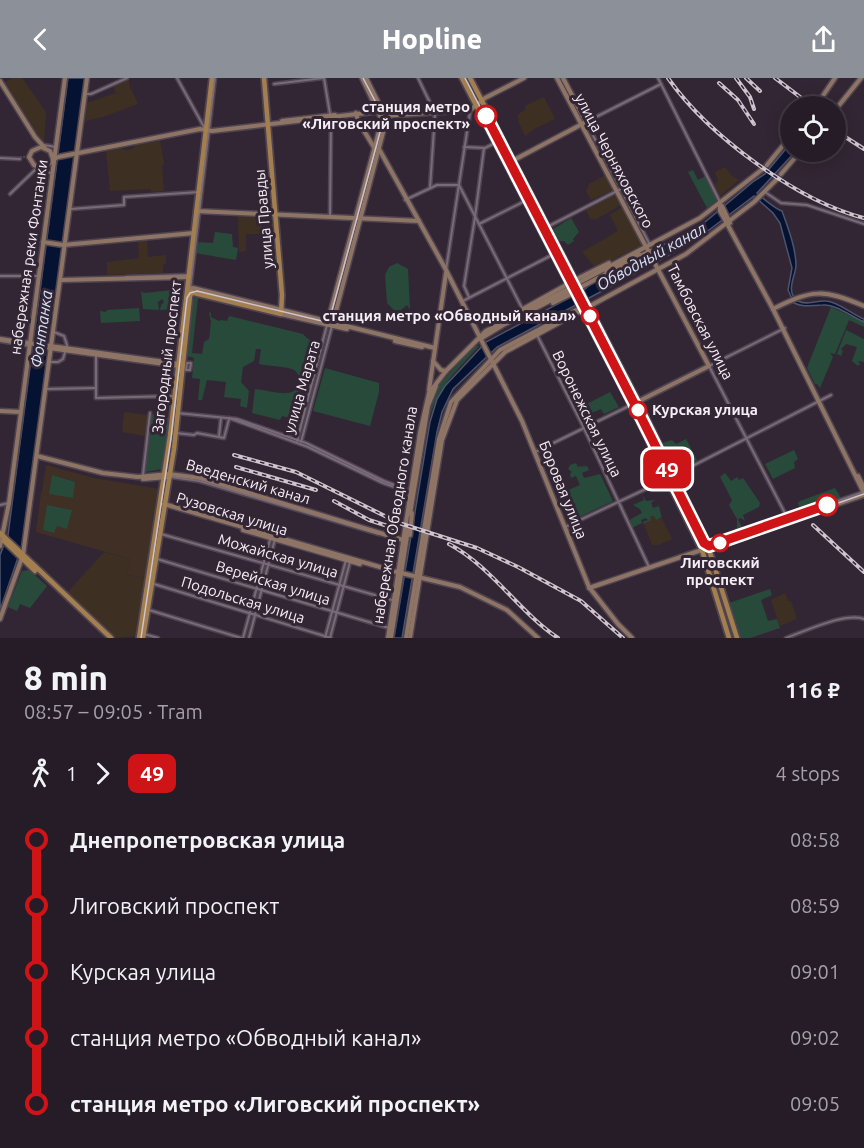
<!DOCTYPE html>
<meta charset="utf-8">
<style>
:root{--surface:#261c27;--page:#2e252f;--text:#f1f3f6;--muted:#a4a1a7;--line:#423a44;--accent:#8c9099}
body{margin:0;font-family:Ubuntu,sans-serif;background:var(--page);color:var(--text);height:100vh;display:flex;flex-direction:column;font-size:22px;white-space:nowrap}
*{box-sizing:border-box;margin:0}
p{font-size:20px;color:var(--muted)}
.icon{flex:none;width:33px;height:33px;fill:none;stroke:currentColor;stroke-width:2;stroke-linecap:round;stroke-linejoin:round}
.map{position:relative;height:560px;overflow:hidden}
.panel{display:flex;flex-direction:column;background:var(--surface);flex:1}
.panel>*{flex:none}
.badge{padding:0 12px;border-radius:9px;font-size:21px;line-height:39px}
.tools{position:absolute;left:780px;top:18px;display:grid;gap:12px}
.tools a{display:grid;place-items:center;width:66px;height:66px;border-radius:50%;background:var(--surface);box-shadow:0 3px 15px #0003,0 0 0 2px var(--line);font-size:30px}
.map>.badge{position:absolute;translate:-50% -50%;box-shadow:0 0 0 3px #fff}
.legs{display:flex;align-items:center;gap:9px;height:66px;padding:0 24px;font-size:20px}
.legs p{margin-inline-start:auto}
.overview{display:flex;align-items:center;justify-content:space-between;height:102px;padding:0 24px}
h1{font-size:33px;font-weight:800;line-height:45px}
ul{padding:0 24px;list-style:none}
li{display:flex;align-items:center;gap:21px;height:66px;font-size:22px}
li i{display:grid;place-items:center;width:9px;height:100%;margin:0 8px;background:currentColor}
li i::after{content:'';width:15px;height:15px;margin:-8px;border:4px solid;border-radius:50%;background:var(--surface)}
li p{margin-inline-start:auto}
li:first-child i{background:linear-gradient(#0000 50%,currentColor 0)}
li:last-child i{background:linear-gradient(currentColor 50%,#0000 0)}
header{display:flex;justify-content:space-between;align-items:center;height:78px;padding:0 24px;background:var(--accent);color:#fff;font-size:27px;font-weight:800}
.map>svg:first-child{display:block}
.education{fill:#3d3022}
.medical{fill:#3f2f24}
.green{fill:#274a3b}
.water{fill:#051231;stroke:#4d546c;stroke-width:1.5}
.lines{fill:none;stroke-linecap:round;stroke-linejoin:round}
.street-tunnel{stroke:#504451;stroke-width:2;stroke-dasharray:2 1;stroke-linecap:butt}
.street-casing{stroke:#4f4450;stroke-width:5}
.secondary-casing{stroke:#4f4450;stroke-width:7}
.primary-casing{stroke:#4f4450;stroke-width:8}
.street{stroke:#796a7a;stroke-width:2}
.secondary{stroke:#8e7464;stroke-width:4}
.primary{stroke:#a37e4e;stroke-width:4.5}
.tram{stroke:#cec4ce;stroke-width:1.5}
.rail-casing{stroke:#cec4ce;stroke-width:4}
.rail{stroke:#332634;stroke-width:1.5;stroke-dasharray:4.5;stroke-linecap:butt}
.line-1-casing{stroke:#fff;stroke-width:14}
.line-1{stroke:#ce1417;stroke-width:9}
.stop-1-dot{fill:#fff;stroke:#ce1417;stroke-width:3}
.labels{text-anchor:middle;stroke-width:6;stroke-linejoin:round;paint-order:stroke}
.stop-label{font-size:15px;font-weight:bold;fill:#f6edf6;stroke:#332634;text-anchor:end}
.street-label{font-size:15px;fill:#f6edf6;stroke:#332634}
.water-label{font-size:16px;font-style:italic;fill:#d7e4fe;stroke:#332634}
</style>
<header><svg class="icon" aria-label="back" viewBox="0 0 24 24"><path d="M15 5l-7 7 7 7"/></svg>Hopline<svg class="icon" aria-label="share" viewBox="0 0 24 24"><path d="M12 15V3M7 8l5-5 5 5M5 13v7h14v-7"/></svg></header>
<div class="map">
<svg width="864" height="560" viewBox="0 0 864 560">
<rect width="100%" height="100%" fill="#332634"/>
<g class="education">
<path d="M12 0H22L46 34 44 64H40L4 5Z"/>
<path d="M129 0V7L138 26 103 39 85 43 87 25 118 14H115L113 7Z"/>
<path d="M544 19 555 41 534 51 525 58 518 43 519 42 517 37 525 32V28Z"/>
<path d="M160 63 164 86 162 88 164 113 151 114 150 111 110 113 106 73 121 70 126 72 133 71 136 67Z"/>
<path d="M725 89 732 98 739 102 720 118 714 106 718 104 715 94Z"/>
<path d="M606 97 613 112 591 122 586 113 589 106Z"/>
<path d="M615 117 621 127 595 142 594 140 591 142 586 132Z"/>
<path d="M622 129 642 167 596 190 582 174 618 153 610 137Z"/>
<path d="M238 138 274 140 275 161 268 162 269 156H246V173L239 174Z"/>
<path d="M138 162H147L148 179 166 177V186L163 187V195L107 197V184L139 180Z"/>
<path d="M659 435 672 461 658 467H652L644 446 650 443V439Z"/>
<path d="M104 474 130 481 127 497 146 500 138 558 115 560 68 514Z"/>
<path d="M785 515 788 523H791L797 541 780 548 771 522Z"/>
</g>
<g class="medical">
<path d="M124 334 148 337 145 358 122 354Z"/>
<path d="M46 387 94 400 160 411 147 500 127 497 130 481 36 454 41 414 42 413Z"/>
</g>
<g class="green">
<path d="M693 92 698 102 706 98 718 122 707 130 688 94Z"/>
<path d="M571 140 579 154 573 161 574 163 568 167 564 163H558L552 152Z"/>
<path d="M215 154 232 156 233 169 238 170 236 182 195 175 197 164 213 165Z"/>
<path d="M397 185 408 191 410 232 407 227 401 232H394L387 225 385 197 389 189Z"/>
<path d="M173 212 177 221 176 231 160 232 161 227 164 224 162 221 158 224 159 232 143 231 141 213 144 215Z"/>
<path d="M196 219 198 220 192 275 202 276 204 264 209 261 211 244 209 234 211 235V239L219 243 221 242 227 243 229 238 303 256 308 261 320 265 298 342 282 338 280 342 252 335 255 311C266 312 278 316 288 315 301 314 304 296 292 291 282 288 269 288 259 286L261 271H256L254 283 243 289 241 304 249 313 247 330 240 328 241 321 224 319 226 304 207 302 202 322H198L200 301 192 300 194 280 186 278 192 222Z"/>
<path d="M831 229 864 244V249L849 242 835 276 830 275 833 279 820 310 817 306H815L807 290Z"/>
<path d="M139 230 140 243 101 245 100 233 106 234 107 232Z"/>
<path d="M846 252 864 261V284L858 283 860 286 858 288 852 283 857 269 846 266 841 271 843 273 841 278 837 276Z"/>
<path d="M475 267 479 268C466 283 450 297 440 315 424 341 423 378 418 407H417L431 323 437 309Z"/>
<path d="M325 290 379 305V314L370 348 313 333Z"/>
<path d="M610 314 619 329 604 336 601 331 587 337 583 328Z"/>
<path d="M151 336 169 339 162 391 145 394Z"/>
<path d="M686 361 697 382 675 392 662 365 672 362 676 366Z"/>
<path d="M794 372 798 381 794 384 795 390 773 401 765 386Z"/>
<path d="M576 385 578 389 587 387 580 390 587 388 589 392 582 395 584 400 600 396 613 423 573 442 570 431 573 429 566 413 580 407 576 398 571 400 570 396 572 394 568 391 570 387Z"/>
<path d="M725 395 731 403 737 399 739 402 743 400 760 425 759 429 743 437 745 443 741 440 738 441 744 454 737 456 735 451 737 450V441L729 427 732 422 720 399Z"/>
<path d="M52 397 75 404 73 420 49 416Z"/>
<path d="M835 410 841 420 801 434 798 425 800 423Z"/>
<path d="M642 416 646 423 655 422 651 425 653 430 659 428 662 441 661 439 656 442 654 438H651L650 443 643 446V444L648 442 646 440 641 442 642 445 632 450 629 444 631 441 642 435 640 431 633 427 644 422Z"/>
<path d="M47 427 72 432 67 451 57 448 54 455 43 452Z"/>
<path d="M29 492 47 508 30 530 20 526 17 533 8 529 22 493Z"/>
<path d="M770 511 772 517 761 522 768 543 777 541 780 550 750 560H740L729 525Z"/>
</g>
<g class="water">
<path d="M68 0H85V4L22 468 0 532V477L8 457Z"/>
<path d="M790 66V74H795L757 115C761 119 777 132 782 133 788 150 796 170 796 188 795 199 785 214 798 223 806 228 817 222 826 223 839 224 851 236 864 241V244C852 239 836 226 823 227 811 227 805 230 794 225L788 212 792 190 780 145 773 135 754 118 705 155 664 180 497 269 453 311 442 334 437 354 402 560H394L430 344 437 321 445 308 486 264 584 212 592 205 704 145 754 103 765 96Z"/>
</g>
<g class="lines">
<path class="street-tunnel" d="M20 79H25"/>
<g class="street-casing">
<g id="street">
<path d="M177 0 204 49"/>
<path d="M324 0 331 42 330 138"/>
<path d="M418 0 435 35 430 110"/>
<path d="M658 0 720 124"/>
<path d="M274 6 323 0"/>
<path d="M86 16H91L127 0"/>
<path d="M44 67 56 69"/>
<path d="M464 69 485 70 495 65"/>
<path d="M0 80 20 81"/>
<path d="M35 93 52 95"/>
<path d="M459 107 522 230"/>
<path d="M765 114 781 125 807 127 864 146"/>
<path d="M10 116 38 89 40 94"/>
<path d="M405 122 437 107H459"/>
<path d="M71 131 124 127V119L199 114"/>
<path d="M479 146 531 120"/>
<path d="M549 148 621 111"/>
<path d="M650 167 586 44 661 6"/>
<path d="M446 192 470 34"/>
<path d="M0 198H39"/>
<path d="M126 199 189 197"/>
<path d="M190 212 215 0"/>
<path d="M469 219 464 208 475 139 484 70"/>
<path d="M461 224 552 177"/>
<path d="M785 250 709 288 789 443"/>
<path d="M537 257 583 348 649 489"/>
<path d="M0 263 30 268"/>
<path d="M96 277V320L174 318"/>
<path d="M50 284H58L63 281 67 267 64 258 54 254"/>
<path d="M187 285H191L190 292H186Z"/>
<path d="M46 311 96 310"/>
<path d="M177 335 237 341 306 365 384 403 411 413"/>
<path d="M229 340 308 369 383 405 411 415"/>
<path d="M176 355 194 357 197 355 224 360 229 341"/>
<path d="M219 358 221 340"/>
<path d="M297 363 327 247"/>
<path d="M301 364 332 248"/>
<path d="M535 374 631 327"/>
<path d="M143 397 150 335"/>
<path d="M171 399 199 403 379 456"/>
<path d="M0 427 9 425"/>
<path d="M565 449 665 402 831 317"/>
<path d="M161 456 392 522"/>
<path d="M732 460 863 414"/>
<path d="M157 481 389 550"/>
<path d="M154 506 331 560"/>
<path d="M149 532 241 560"/>
<path d="M144 556 158 560"/>
<path d="M243 560 270 462"/>
<path d="M249 560 275 461"/>
<path d="M325 560 346 482"/>
<path d="M330 560 350 484"/>
<path d="M786 560C806 553 845 534 864 541"/>
</g>
</g>
<g class="secondary-casing">
<g id="secondary">
<path d="M557 0 709 288 631 327"/>
<path d="M0 3 35 59 45 70"/>
<path d="M816 28 835 0"/>
<path d="M836 31 861 0"/>
<path d="M356 35 358 43 375 71"/>
<path d="M384 38 470 32 485 20 524 0"/>
<path d="M282 43 335 37"/>
<path d="M379 71 445 190 522 343 589 509 618 546 632 560"/>
<path d="M53 81 50 73 41 69 32 73 29 79 34 87C47 94 48 83 58 79L200 51 212 53 383 33"/>
<path d="M512 83 586 44 563 0"/>
<path d="M767 87 790 59"/>
<path d="M781 96 800 74"/>
<path d="M720 124V133L724 140 773 231 864 415"/>
<path d="M722 128 730 145"/>
<path d="M196 133 419 143"/>
<path d="M43 164 63 167 194 155"/>
<path d="M606 193 639 176"/>
<path d="M61 202 189 199"/>
<path d="M575 202 609 185"/>
<path d="M580 204 700 140 764 90"/>
<path d="M579 210 650 173"/>
<path d="M187 211 193 210 435 270"/>
<path d="M553 225 573 215"/>
<path d="M523 231 568 206"/>
<path d="M773 231C813 211 823 211 864 228"/>
<path d="M281 236 347 251"/>
<path d="M327 247 382 42 362 0"/>
<path d="M332 248 386 43 384 36 366 0"/>
<path d="M0 261 179 286"/>
<path d="M480 261 503 247 569 213"/>
<path d="M395 263 422 269"/>
<path d="M49 270 179 288"/>
<path d="M433 283 441 292 446 293"/>
<path d="M429 312 446 195"/>
<path d="M0 333 21 334"/>
<path d="M37 378 103 395 138 399 169 396 200 400 403 462"/>
<path d="M858 398 864 410"/>
<path d="M143 401 168 399"/>
<path d="M164 426 397 494 460 509 507 532 538 560"/>
<path d="M410 436 428 328 436 308"/>
<path d="M243 452 360 486"/>
<path d="M410 457 412 435"/>
<path d="M0 468 9 425 65 0"/>
<path d="M589 510 864 417"/>
<path d="M0 541 23 477 87 0"/>
<path d="M388 560 420 355 429 315 446 293 486 253 568 211"/>
<path d="M391 560 408 452"/>
<path d="M406 560 439 361 451 324 500 272 582 229"/>
<path d="M410 560 442 362 457 322 505 274 686 176 754 124 778 100"/>
</g>
</g>
<g class="primary-casing">
<g id="primary">
<path d="M462 0 631 327 702 472 729 560"/>
<path d="M470 0 641 329 706 462 737 560"/>
<path d="M190 214 281 236 282 217 264 0"/>
<path d="M0 455 111 560"/>
<path d="M4 463 35 493"/>
<path d="M139 560 170 358 212 0"/>
<path d="M143 560 174 371 190 218 192 214"/>
</g>
</g>
<use href="#street" class="street"/>
<use href="#secondary" class="secondary"/>
<use href="#primary" class="primary"/>
<g class="tram">
<path d="M465 0 634 325 704 467 712 469 864 416"/>
<path d="M141 560 171 360 187 220 190 215 197 213 322 243 330 240 383 43V38L363 0"/>
</g>
<g class="rail-casing">
<g id="rail">
<path d="M668 0C708 57 797 123 864 140"/>
<path d="M736 0 750 19 754 31"/>
<path d="M746 0 760 13"/>
<path d="M775 0 812 28"/>
<path d="M719 5 738 22 754 46"/>
<path d="M836 53 864 71"/>
<path d="M234 377 296 394 399 445 477 470 518 489 581 523 623 560"/>
<path d="M236 389 316 412"/>
<path d="M334 423 369 442 397 451"/>
<path d="M813 447 864 494"/>
<path d="M449 466C492 489 518 533 558 560"/>
</g>
</g>
<use href="#rail" class="rail"/>
</g>
<g class="lines">
<g class="line-1-casing">
<path id="line-1" d="M486 38 634 325 704 465 709 468 712 467 827 427"/>
</g>
<use href="#line-1" class="line-1"/>
</g>
<g class="stop-1-dot">
<circle cx="486" cy="38" r="10"/>
<circle cx="590" cy="238" r="8"/>
<circle cx="638" cy="332" r="8"/>
<circle cx="827" cy="427" r="10"/>
<circle cx="720" cy="465" r="8"/>
</g>
<g class="labels">
<g class="stop-label">
<text x="470" y="34">станция метро<tspan x="470" dy="17">«Лиговский проспект»</tspan></text>
<text x="576" y="243">станция метро «Обводный канал»</text>
<text x="652" y="337" text-anchor="start">Курская улица</text>
<text x="720" y="490" text-anchor="middle">Лиговский<tspan x="720" dy="17">проспект</tspan></text>
</g>
<g class="street-label">
<text transform="translate(614 83) rotate(62)" y="5">улица Черняховского</text>
<text transform="translate(264 141) rotate(-95)" y="5">улица Правды</text>
<text transform="translate(29 179) rotate(-82)" y="5">набережная реки Фонтанки</text>
<text transform="translate(700 244) rotate(63)" y="5">Тамбовская улица</text>
<text transform="translate(167 279) rotate(-83)" y="5">Загородный проспект</text>
<text transform="translate(302 309) rotate(-74)" y="5">улица Марата</text>
<text transform="translate(587 336) rotate(64)" y="5">Воронежская улица</text>
<text transform="translate(248 404) rotate(16)" y="5">Введенский канал</text>
<text transform="translate(563 412) rotate(68)" y="5">Боровая улица</text>
<text transform="translate(232 436) rotate(17)" y="5">Рузовская улица</text>
<text transform="translate(395 437) rotate(-81)" y="5">набережная Обводного канала</text>
<text transform="translate(278 478) rotate(16)" y="5">Можайская улица</text>
<text transform="translate(273 505) rotate(17)" y="5">Верейская улица</text>
<text transform="translate(243 522) rotate(17)" y="5">Подольская улица</text>
</g>
<g class="water-label">
<text transform="translate(651 178) rotate(-29)" y="6">Обводный канал</text>
<text transform="translate(41 251) rotate(-82)" y="6">Фонтанка</text>
</g>
</g>
</svg>
<div class="tools">
<a><svg class="icon" aria-label="locate" viewBox="0 0 24 24"><circle cx="12" cy="12" r="6"/><path d="M12 2v4M12 18v4M2 12h4M18 12h4"/></svg></a>
</div>
<b class="badge" style="left:667px;top:391px;background:#ce1417;color:#fff">49</b>
</div>
<section class="panel">
<div class="overview"><div><h1>8 min</h1><p>08:57 – 09:05 · Tram</p></div><b>116 ₽</b></div>
<div class="legs"><svg class="icon" aria-label="walk" viewBox="0 0 24 24"><circle cx="13" cy="4" r="2"/><path d="M13 8l-2 6 4 7M11 14l-3 7M7 12l3-4h3l4 4"/></svg>1<svg class="icon" aria-label="forward" viewBox="0 0 24 24"><path d="M9 5l7 7-7 7"/></svg><b class="badge" style="background:#ce1417;color:#fff">49</b><p>4 stops</p></div>
<ul>
<li><i style="color:#ce1417"></i><b>Днепропетровская улица</b><p>08:58</p></li>
<li><i style="color:#ce1417"></i><span>Лиговский проспект</span><p>08:59</p></li>
<li><i style="color:#ce1417"></i><span>Курская улица</span><p>09:01</p></li>
<li><i style="color:#ce1417"></i><span>станция метро «Обводный канал»</span><p>09:02</p></li>
<li><i style="color:#ce1417"></i><b>станция метро «Лиговский проспект»</b><p>09:05</p></li>
</ul>
</section>
